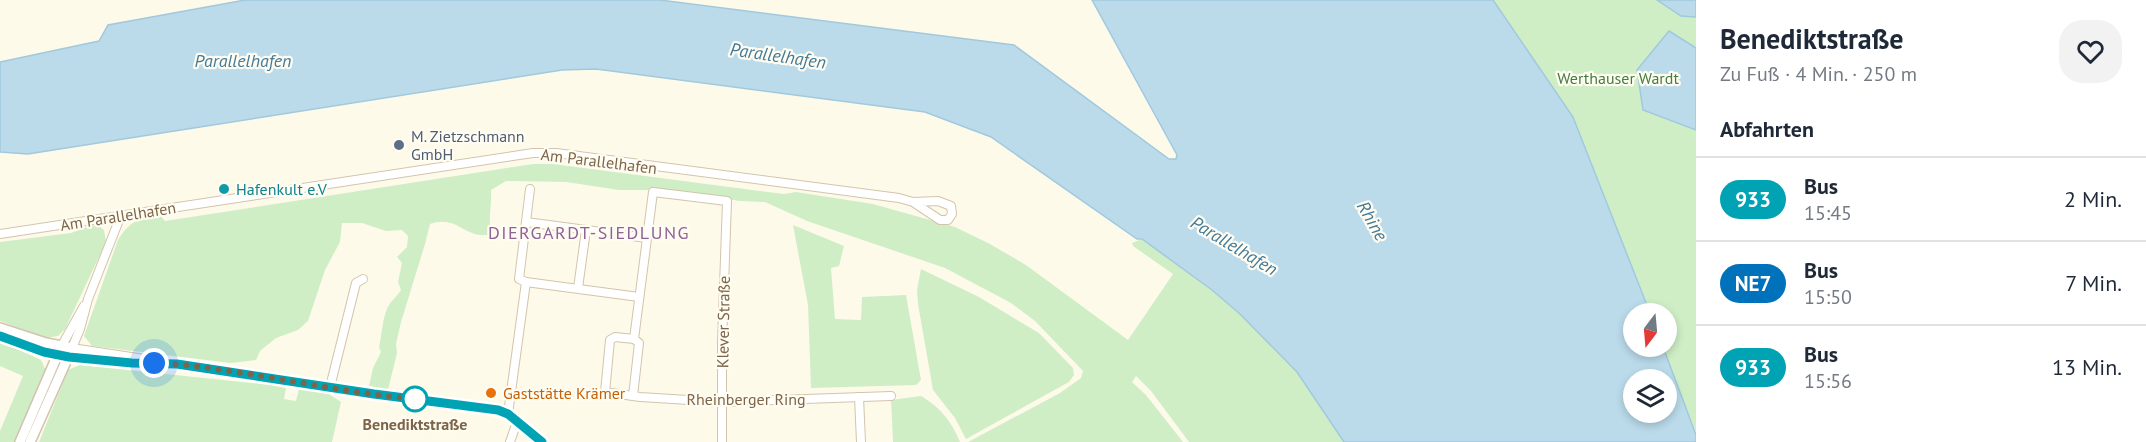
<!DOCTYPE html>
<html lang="de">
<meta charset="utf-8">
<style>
:root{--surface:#fff;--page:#f2f2f3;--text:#1f2937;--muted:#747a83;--line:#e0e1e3}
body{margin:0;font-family:"PT Sans",sans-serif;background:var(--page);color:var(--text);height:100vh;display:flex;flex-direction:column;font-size:22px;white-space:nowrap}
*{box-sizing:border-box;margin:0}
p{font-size:20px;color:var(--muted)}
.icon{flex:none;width:33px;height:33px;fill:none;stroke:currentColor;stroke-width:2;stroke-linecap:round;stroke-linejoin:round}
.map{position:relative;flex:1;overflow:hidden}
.side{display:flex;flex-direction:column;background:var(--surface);width:450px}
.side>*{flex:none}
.badge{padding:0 12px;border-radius:20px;font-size:21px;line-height:39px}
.needle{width:39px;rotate:196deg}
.fabs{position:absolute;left:1623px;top:303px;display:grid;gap:12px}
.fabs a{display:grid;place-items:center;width:54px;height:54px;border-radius:50%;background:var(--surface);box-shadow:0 3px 9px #0003;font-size:30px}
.you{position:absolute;width:30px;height:30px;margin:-15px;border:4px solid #fff;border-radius:50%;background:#1a73e8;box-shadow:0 0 0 9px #1a73e833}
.map>.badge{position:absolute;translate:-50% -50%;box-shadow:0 0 0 3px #fff}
h2{padding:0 24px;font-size:22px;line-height:54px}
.round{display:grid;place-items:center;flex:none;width:63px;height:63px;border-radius:24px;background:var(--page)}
.overview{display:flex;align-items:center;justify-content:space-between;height:102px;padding:0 24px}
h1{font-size:28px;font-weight:700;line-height:45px}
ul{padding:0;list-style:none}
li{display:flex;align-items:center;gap:18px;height:84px;padding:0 24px;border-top:2px solid var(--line)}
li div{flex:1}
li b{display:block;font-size:22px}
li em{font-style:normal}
li .badge{min-width:66px;font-weight:700;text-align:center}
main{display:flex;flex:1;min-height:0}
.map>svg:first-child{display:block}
.green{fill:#cfeec6}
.water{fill:#bbdbeb;stroke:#a1c9de;stroke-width:1.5;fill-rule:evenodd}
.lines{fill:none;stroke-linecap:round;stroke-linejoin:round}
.minor-casing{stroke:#d3c4ad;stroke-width:10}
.tertiary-casing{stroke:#d3c4ad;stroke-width:12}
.minor{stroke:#fff;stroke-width:8}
.tertiary{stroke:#fff;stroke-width:9}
.line-casing{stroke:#fff;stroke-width:14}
.line{stroke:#00a3b4;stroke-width:9}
.walk{stroke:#7d6549;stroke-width:6;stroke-dasharray:0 10.8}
.service-dot{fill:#5c6f8a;stroke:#fffcf2;stroke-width:2}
.culture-dot{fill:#0f9aa8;stroke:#fffcf2;stroke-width:2}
.food-dot{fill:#e8710a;stroke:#fffcf2;stroke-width:2}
.stop-dot{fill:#fff;stroke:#00a3b4;stroke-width:3}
.labels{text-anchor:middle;stroke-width:4.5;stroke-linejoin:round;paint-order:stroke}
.park-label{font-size:16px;fill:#447d3d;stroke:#fffcf2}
.service-label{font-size:16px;fill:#4e5e75;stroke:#fffcf2;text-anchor:start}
.street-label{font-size:16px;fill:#7d6549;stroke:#fffcf2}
.culture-label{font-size:16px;fill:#0d838f;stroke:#fffcf2;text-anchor:start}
.food-label{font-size:16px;fill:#c56008;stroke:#fffcf2;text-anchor:start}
.stop-label{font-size:16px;font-weight:bold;fill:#7d6549;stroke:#fffcf2}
.water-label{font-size:18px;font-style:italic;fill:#437b9a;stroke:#fffcf2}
.neighbourhood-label{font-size:18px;letter-spacing:1.5px;fill:#906298;stroke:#fffcf2}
</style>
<main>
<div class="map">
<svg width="1696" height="442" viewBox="0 0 1696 442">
<rect width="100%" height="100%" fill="#fefaea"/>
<g class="green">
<path d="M1482 0H1696V432L1660 347 1666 346V314L1646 313Z"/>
<path d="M533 164H553L784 194 796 192 873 204 955 227 990 244 1026 265 1128 340 1173 274 1133 246 1132 243 1142 239 1212 290 1240 314 1297 372 1344 442H1189L1151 391 1136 376 1132 382 1146 395 1183 442H968L1060 393 1081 378 1083 371 1035 321 1011 303 945 268 807 221 765 202 740 201 653 188 649 190H619L566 182 506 181 491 190C492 206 488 217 491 234 466 241 458 214 430 224L425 244 401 322 396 344 397 353 388 390 369 386 373 368 381 352 379 347C382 335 382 320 387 309 390 301 397 297 401 290L398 282 402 263 397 257 407 247 408 236 402 230 386 231 362 223H342L340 242 325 270 308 321 298 330 276 338 260 351 256 360 231 363 92 346 84 336 118 240C128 223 140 217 159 214L165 221Z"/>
<path d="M92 225 99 226 104 230 106 242 65 329 58 336 46 338 0 321V242L71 233Z"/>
<path d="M793 225 844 246 839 266 831 268 835 319 861 320 862 297 906 295 921 380 916 385 811 388 808 305Z"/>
<path d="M921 269 979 297 1039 333 1073 368 1074 375 1069 382 966 439 955 418 933 390 918 304 917 290Z"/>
<path d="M0 341 41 360 46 371 15 442H0V431L23 376 0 366Z"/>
<path d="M80 365 271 385 286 388 284 399 296 401 299 389 329 394 341 402 332 442H39L68 370Z"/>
<path d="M921 396C941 408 951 421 960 442H893L891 400Z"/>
</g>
<g class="water">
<path d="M245 0H660L1014 45 1169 159H1176L1177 155 1092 0H1493L1573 117 1650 313 1634 314V346L1663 347 1696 435V442H1344L1297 372 1240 314 1212 290 1142 239H1137L991 137 925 112 596 69 562 70 28 154 0 152V62L99 41 108 25ZM1634 380H1666V412H1634Z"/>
<path d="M1657 0H1696V17L1681 16Z"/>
<path d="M1669 31 1696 48V130L1643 110 1637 70Z"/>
</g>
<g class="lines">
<g class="minor-casing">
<g id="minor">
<path d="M121 215 88 299 80 329 72 348 380 395 498 410 508 414 542 442"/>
<path d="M526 222 647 238"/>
<path d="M0 234 533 153H556L899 198 913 202 938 201 951 206 952 214 948 220H940L913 202"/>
<path d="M526 282 639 297"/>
<path d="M578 288 586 230"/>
<path d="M634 339 615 337 610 340 605 392 640 397 721 402 891 396"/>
<path d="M61 347 84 306"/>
<path d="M69 357 146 363"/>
<path d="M330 387 356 283 363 279"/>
<path d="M633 396 639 343 634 339 653 192 727 201 722 343V442"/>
<path d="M859 397 861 442"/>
<path d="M508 414 526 282 519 279 530 189"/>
<path d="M510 442 517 422"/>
</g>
</g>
<g class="tertiary-casing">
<g id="tertiary">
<path d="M0 328 46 343 72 348 30 442"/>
<path d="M0 336 18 344 63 356"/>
<path d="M20 442 61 347"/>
</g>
</g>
<use href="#minor" class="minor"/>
<use href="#tertiary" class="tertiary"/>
</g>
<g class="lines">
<g class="line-casing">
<path id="line" d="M0 336 44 352 69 357 132 363 177 364 374 394 498 410 508 414 542 442"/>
</g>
<use href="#line" class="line"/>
<path class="walk" d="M154 363C189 364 222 370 255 375 308 384 361 394 415 399"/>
</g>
<circle class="service-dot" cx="399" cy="145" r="6"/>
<circle class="culture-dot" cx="224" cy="189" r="6"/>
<circle class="food-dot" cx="491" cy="393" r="6"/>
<circle class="stop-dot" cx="415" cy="399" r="12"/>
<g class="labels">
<g class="park-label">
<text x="1618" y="84">Werthauser Wardt</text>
</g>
<g class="service-label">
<text x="411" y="142">M. Zietzschmann<tspan x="411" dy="18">GmbH</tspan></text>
</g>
<g class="street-label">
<text transform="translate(599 161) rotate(7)" y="6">Am Parallelhafen</text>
<text transform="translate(118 216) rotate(-9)" y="6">Am Parallelhafen</text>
<text transform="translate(723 322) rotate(-89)" y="6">Klever Straße</text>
<text x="746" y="405">Rheinberger Ring</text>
</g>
<g class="culture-label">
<text x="236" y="195">Hafenkult e.V</text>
</g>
<g class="food-label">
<text x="503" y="399">Gaststätte Krämer</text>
</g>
<g class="stop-label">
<text x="415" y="430">Benediktstraße</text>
</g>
<g class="water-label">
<text transform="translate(778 56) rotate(8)" y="6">Parallelhafen</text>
<text x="243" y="67">Parallelhafen</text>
<text transform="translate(1372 221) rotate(60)" y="6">Rhine</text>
<text transform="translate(1234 246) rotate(31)" y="6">Parallelhafen</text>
</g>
<g class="neighbourhood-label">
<text x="589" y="239">DIERGARDT-SIEDLUNG</text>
</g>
</g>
</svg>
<div class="fabs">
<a><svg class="needle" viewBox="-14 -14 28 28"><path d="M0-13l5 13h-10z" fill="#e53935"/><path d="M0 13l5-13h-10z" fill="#747a83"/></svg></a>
<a><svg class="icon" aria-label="layers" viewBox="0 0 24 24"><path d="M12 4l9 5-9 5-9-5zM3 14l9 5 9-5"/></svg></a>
</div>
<div class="you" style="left:154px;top:363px"></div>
</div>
<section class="side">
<div class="overview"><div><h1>Benediktstraße</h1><p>Zu Fuß · 4 Min. · 250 m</p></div><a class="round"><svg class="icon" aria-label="heart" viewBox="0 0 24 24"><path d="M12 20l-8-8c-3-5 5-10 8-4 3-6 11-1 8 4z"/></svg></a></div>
<h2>Abfahrten</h2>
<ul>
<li><span class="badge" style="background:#00a3b4;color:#fff">933</span><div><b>Bus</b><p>15:45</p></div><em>2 Min.</em></li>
<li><span class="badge" style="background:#0072bc;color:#fff">NE7</span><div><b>Bus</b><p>15:50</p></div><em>7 Min.</em></li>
<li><span class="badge" style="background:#00a3b4;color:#fff">933</span><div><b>Bus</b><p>15:56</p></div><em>13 Min.</em></li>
</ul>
</section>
</main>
